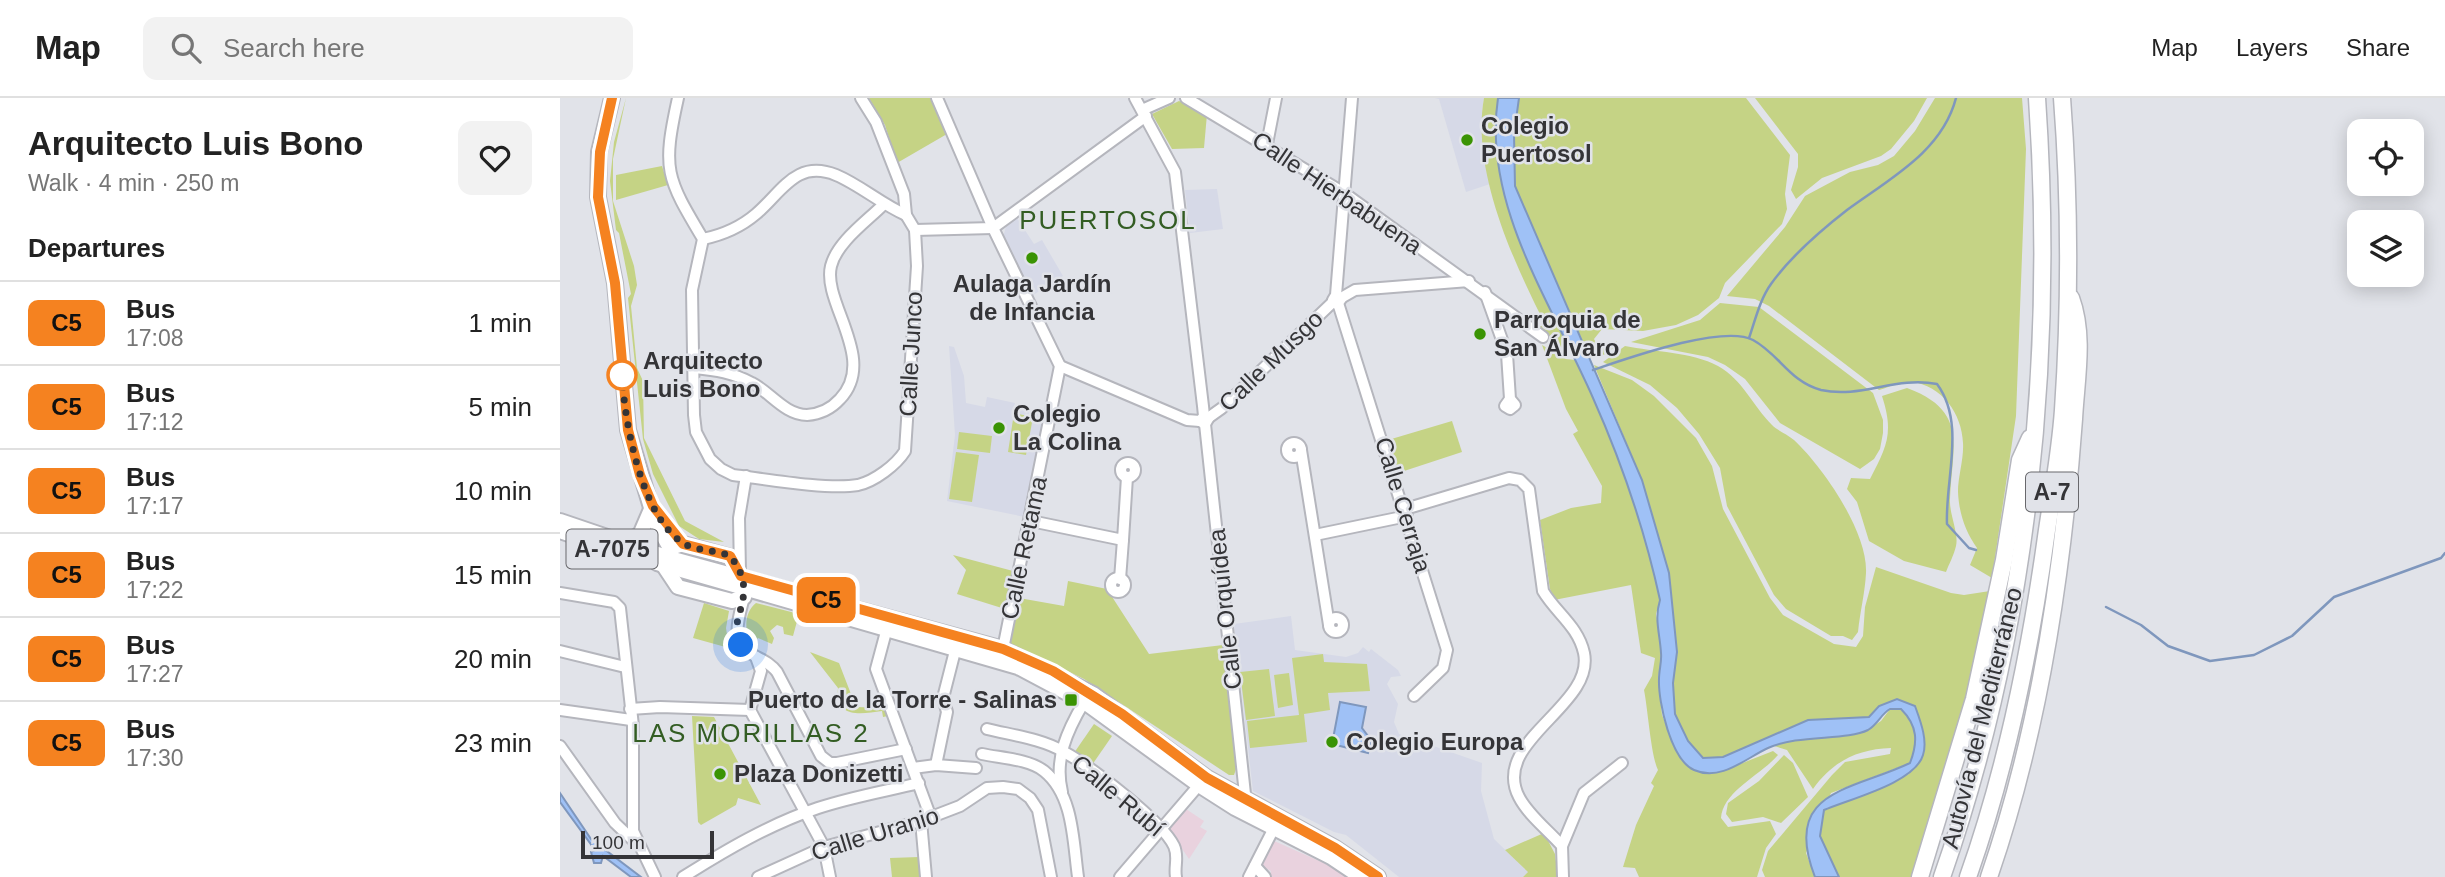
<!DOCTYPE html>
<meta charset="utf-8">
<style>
:root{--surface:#fff;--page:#f2f2f2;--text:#222;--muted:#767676;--line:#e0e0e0}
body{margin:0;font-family:Helvetica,sans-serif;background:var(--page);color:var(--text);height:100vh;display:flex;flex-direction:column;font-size:26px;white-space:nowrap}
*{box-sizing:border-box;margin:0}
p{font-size:23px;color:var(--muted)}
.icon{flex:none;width:38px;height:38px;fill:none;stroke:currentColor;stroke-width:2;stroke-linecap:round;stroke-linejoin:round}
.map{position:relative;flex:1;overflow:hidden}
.sheet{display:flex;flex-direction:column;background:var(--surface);width:560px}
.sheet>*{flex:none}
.badge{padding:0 14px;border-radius:10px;font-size:24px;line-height:46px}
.buttons{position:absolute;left:1787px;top:21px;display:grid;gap:14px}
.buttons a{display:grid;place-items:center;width:77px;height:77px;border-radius:14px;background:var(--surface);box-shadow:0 4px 18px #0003;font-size:35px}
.scale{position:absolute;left:21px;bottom:18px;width:133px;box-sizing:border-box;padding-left:7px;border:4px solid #343437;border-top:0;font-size:19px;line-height:24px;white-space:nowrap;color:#343437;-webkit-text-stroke:5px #e1e3e9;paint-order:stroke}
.you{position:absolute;width:35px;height:35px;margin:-18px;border:5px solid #fff;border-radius:50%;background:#1a73e8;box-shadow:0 0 0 10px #1a73e833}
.map>.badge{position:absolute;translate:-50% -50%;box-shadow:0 0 0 4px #fff}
h2{padding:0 28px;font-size:26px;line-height:63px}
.round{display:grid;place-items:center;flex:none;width:74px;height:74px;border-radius:14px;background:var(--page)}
.head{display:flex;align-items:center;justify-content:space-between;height:119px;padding:0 28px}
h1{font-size:33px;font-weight:700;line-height:52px}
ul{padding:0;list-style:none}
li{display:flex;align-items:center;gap:21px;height:84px;padding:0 28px;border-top:2px solid var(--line)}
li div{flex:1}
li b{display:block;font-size:26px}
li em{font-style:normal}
li .badge{min-width:77px;font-weight:700;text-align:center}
header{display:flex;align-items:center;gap:42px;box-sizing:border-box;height:98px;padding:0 35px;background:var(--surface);border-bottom:2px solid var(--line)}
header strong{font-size:33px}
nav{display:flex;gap:38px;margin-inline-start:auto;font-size:24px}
.search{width:490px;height:63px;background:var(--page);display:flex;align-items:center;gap:18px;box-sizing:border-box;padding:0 24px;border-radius:14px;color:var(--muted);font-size:26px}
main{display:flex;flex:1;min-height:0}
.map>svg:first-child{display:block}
.commercial{fill:#e9d2de}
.built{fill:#d6d9e7}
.green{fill:#c5d385}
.water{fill:#9fc1f6;stroke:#7f97bd;stroke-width:2}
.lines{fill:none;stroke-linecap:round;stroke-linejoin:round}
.stream{stroke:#7f97bd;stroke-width:2.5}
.minor-casing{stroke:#b5b6bd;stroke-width:14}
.major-casing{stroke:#b5b6bd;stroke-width:18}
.highway-casing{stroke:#b5b6bd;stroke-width:19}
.minor{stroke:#fff;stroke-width:10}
.major{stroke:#fff;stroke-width:14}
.highway{stroke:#fff;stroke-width:16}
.line-casing{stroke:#fff;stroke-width:16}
.line{stroke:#f58220;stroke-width:10}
.walk{stroke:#343437;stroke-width:7;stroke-dasharray:0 12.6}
.poi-dot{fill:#3a9303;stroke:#e1e3e9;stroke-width:2.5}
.stop-dot{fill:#fff;stroke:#f58220;stroke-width:3.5}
.labels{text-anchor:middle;stroke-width:5;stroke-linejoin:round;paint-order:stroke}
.shield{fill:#e1e3e9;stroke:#68686c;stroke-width:2}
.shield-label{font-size:23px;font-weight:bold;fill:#343437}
.poi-label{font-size:24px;font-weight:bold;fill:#343437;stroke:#e1e3e9;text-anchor:start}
.street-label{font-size:24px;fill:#343437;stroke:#e1e3e9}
.stop-label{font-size:24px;font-weight:bold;fill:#343437;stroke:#e1e3e9;text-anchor:start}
.neighbourhood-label{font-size:26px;letter-spacing:2px;fill:#335d23;stroke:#e1e3e9}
</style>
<header>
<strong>Map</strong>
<div class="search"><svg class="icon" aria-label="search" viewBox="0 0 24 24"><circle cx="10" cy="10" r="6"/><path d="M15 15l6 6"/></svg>Search here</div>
<nav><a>Map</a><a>Layers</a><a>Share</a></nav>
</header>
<main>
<section class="sheet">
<div class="head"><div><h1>Arquitecto Luis Bono</h1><p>Walk · 4 min · 250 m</p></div><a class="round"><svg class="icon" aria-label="heart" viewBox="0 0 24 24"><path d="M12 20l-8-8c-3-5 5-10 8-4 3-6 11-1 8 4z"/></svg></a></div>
<h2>Departures</h2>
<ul>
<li><span class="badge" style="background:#f58220;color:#111">C5</span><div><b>Bus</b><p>17:08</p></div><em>1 min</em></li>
<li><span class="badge" style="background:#f58220;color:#111">C5</span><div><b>Bus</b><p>17:12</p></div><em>5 min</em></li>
<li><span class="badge" style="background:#f58220;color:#111">C5</span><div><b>Bus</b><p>17:17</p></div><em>10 min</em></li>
<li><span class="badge" style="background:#f58220;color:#111">C5</span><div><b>Bus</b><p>17:22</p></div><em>15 min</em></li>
<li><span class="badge" style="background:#f58220;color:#111">C5</span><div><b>Bus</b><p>17:27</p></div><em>20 min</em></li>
<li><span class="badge" style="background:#f58220;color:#111">C5</span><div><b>Bus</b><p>17:30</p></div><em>23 min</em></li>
</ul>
</section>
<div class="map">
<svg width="1885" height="779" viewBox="0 0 1885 779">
<rect width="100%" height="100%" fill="#e1e3e9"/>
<g class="commercial">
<path d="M626 711 644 723 640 729 647 733 629 761 608 730Z"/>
<path d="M712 742 766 766 788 779H713L710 778 711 773 700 767Z"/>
</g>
<g class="built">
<path d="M875 0H924L922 13 930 86 906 94 879 1Z"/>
<path d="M657 91 663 131 630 135 625 92Z"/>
<path d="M457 120 474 146 482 142 503 178 470 199 443 139 446 129Z"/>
<path d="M389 248 394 249 404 278 406 305 425 309 427 299 455 305 454 310 479 315 477 322 485 323 465 419 387 403 395 337Z"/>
<path d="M731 518 735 552 786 559 798 555 803 549 809 554 811 551 838 572 841 578 831 579 827 586 838 606 834 624 839 636 922 665 921 693 934 741 968 774 963 779H839L786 737 774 734 693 693 674 526Z"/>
</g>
<g class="green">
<path d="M66 0 53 61V103L74 168 77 187 71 208 77 270 83 283 84 340 125 423 164 444 139 441 119 428 93 376 83 341 68 200 71 196 59 135 56 132 50 83 54 44Z"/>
<path d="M309 0H372L387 36 337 65 325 27Z"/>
<path d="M924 0H938C924 91 974 173 1010 253L998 248 979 229 985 226C953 163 911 72 924 0Z"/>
<path d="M959 0H1186L1230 57 1225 96 1227 111 1222 126 1165 185 1159 200 1138 217 1116 227 1083 233 1042 231 1034 241 1038 249 1057 243 1056 248 1046 256 1030 260 955 88 954 36Z"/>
<path d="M1195 0H1367L1354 23 1331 51 1321 58 1262 80 1236 101 1231 92 1238 69V56Z"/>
<path d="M1375 0H1462L1466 51 1456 318 1432 480 1410 467 1417 450C1405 433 1399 415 1398 394 1398 378 1404 361 1403 345 1402 316 1382 287 1351 284 1341 283 1329 289 1319 292L1209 208 1195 201 1167 198 1225 129 1245 98 1290 74 1318 67 1334 58 1355 33Z"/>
<path d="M619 3 647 16 644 50 612 51 592 16Z"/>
<path d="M102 68 108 87 56 102V77Z"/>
<path d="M1160 205 1199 209 1313 295 1323 322V335L1320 351 1314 361 1300 371 1220 325 1185 281 1165 267 1148 259 1071 244 1140 222Z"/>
<path d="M982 247 1006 261 1015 262C1053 338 1082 419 1100 502L1096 516 1102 557 1098 580 1102 617 1117 654 1175 668 1213 653 1218 657C1201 677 1163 693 1161 720L1168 729 1210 723 1216 736 1206 750 1197 779H1079L1075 770 1063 769 1076 727 1094 688 1091 685 1098 672C1091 658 1088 612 1084 592L1092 578 1095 560 1081 555 1071 487 994 502 990 491 980 422 1011 410 1041 405 1042 388 1013 336 1018 333 1006 311Z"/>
<path d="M1065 248C1094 254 1132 254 1158 268 1183 282 1193 308 1212 327 1218 333 1227 336 1234 342 1263 369 1308 434 1306 475 1305 495 1300 514 1298 534L1292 542 1283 538H1271L1226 511 1214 497 1167 408 1160 370 1139 336 1117 310 1090 287 1043 264Z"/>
<path d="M1034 267 1072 282 1094 298 1136 340 1152 368 1163 411 1210 500 1223 517 1274 546 1296 549 1303 538 1305 509 1316 469 1391 495 1404 497 1430 493C1415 590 1382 685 1354 779H1279L1260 738 1264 712 1349 676 1363 657 1355 608H1319L1309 619 1248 622 1163 659 1143 660 1128 643 1115 616 1113 585 1117 554 1109 475 1082 382Z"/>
<path d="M1347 290C1409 313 1392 348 1390 401 1389 416 1399 435 1396 448 1394 457 1389 466 1386 474L1344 463 1309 443 1297 404 1287 391 1291 380 1310 381C1327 348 1334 335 1322 298Z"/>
<path d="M454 315 473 319 466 357 448 354Z"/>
<path d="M892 323 902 354 838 375 828 342Z"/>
<path d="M399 334 432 338 430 355 397 351Z"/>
<path d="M396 354 419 357 412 404 389 401Z"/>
<path d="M393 457 453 473 445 511 397 496 406 472Z"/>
<path d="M508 483 547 491 589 556 663 547 676 671 674 677H669L524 581 449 545 459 500 504 508Z"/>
<path d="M144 505 169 513 166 530 169 550 133 540Z"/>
<path d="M196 505 239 516 233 538 224 536 223 529 217 527 210 533 214 540 212 546 198 540 194 545C183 536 184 514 196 505Z"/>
<path d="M250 554 279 565 296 609 325 610 328 618 323 619 322 613C301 616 275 621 278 590Z"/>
<path d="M763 556 764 564 807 566 810 593 768 595 770 612 744 616 747 644 690 650 687 623 739 617 732 560Z"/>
<path d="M709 571 715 618 686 622 680 574Z"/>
<path d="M729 575 733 607 718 610 714 577Z"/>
<path d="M1330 611H1340C1358 628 1358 643 1350 665L1271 695 1246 755 1255 779H1205L1202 772 1208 753 1272 677 1285 664 1330 656 1331 650C1297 651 1272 664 1253 691L1227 652 1214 648 1239 640 1305 633 1321 623Z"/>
<path d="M132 618 154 619 201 707 178 700 176 707 141 727 138 724Z"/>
<path d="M534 626 552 638 532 667 514 655Z"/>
<path d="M1224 657 1233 665 1248 699 1221 725 1203 719 1172 724 1166 716 1168 705 1199 683Z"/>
<path d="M984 735 995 756 998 779H963L968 774 945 752Z"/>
<path d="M359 759 361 779H332L330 760Z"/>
</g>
<g class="water">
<path d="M938 0H959L954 36 955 88 1082 382 1109 475 1117 554 1113 585 1115 616 1128 643 1143 660 1163 659 1248 622 1309 619 1319 608 1337 601 1355 608C1360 622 1368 642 1363 657 1355 685 1289 701 1264 712L1260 738 1279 779H1255C1221 692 1291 693 1350 665 1358 644 1358 628 1341 611H1330C1321 616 1318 626 1308 632 1286 643 1239 636 1208 650 1186 660 1161 684 1134 672 1111 662 1098 604 1099 581 1099 572 1102 563 1101 555 1100 536 1094 521 1100 502 1085 433 1062 365 1033 300 992 206 922 107 938 0Z"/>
<path d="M780 604 806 609 802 630 811 642 808 655 772 646Z"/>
<path d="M0 695 31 741 81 779H71L43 758 41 765H34L31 754 35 752 0 704Z"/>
</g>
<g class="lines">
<g class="stream">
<path d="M1189 240C1195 223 1200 201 1211 186 1231 158 1260 133 1287 112 1329 81 1382 54 1396 0"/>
<path d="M1033 272C1066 261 1163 226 1193 242 1219 256 1230 284 1261 292 1301 301 1335 278 1377 286 1406 325 1385 381 1387 426L1409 450 1416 452"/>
<path d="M1546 509 1581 527 1608 548 1650 563 1694 557 1732 538 1774 499 1881 460 1885 455"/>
</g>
<g class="minor-casing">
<g id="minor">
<path d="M118 0C102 72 106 79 143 141L132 192 134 317 136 334 150 361 161 371 173 377C205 381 267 392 298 387 315 383 336 367 345 353L357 168 355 132 346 117 344 96 316 24 301 0"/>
<path d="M377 0 433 130 500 268 443 551"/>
<path d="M575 0 615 74 643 308 644 318 640 323 645 326 648 321 644 318"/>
<path d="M626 0 784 95 983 239"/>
<path d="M582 12 609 0"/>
<path d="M707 46 716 0"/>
<path d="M355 132 433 130 586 18"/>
<path d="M143 141C162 137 182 128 196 116 222 94 236 61 276 77 300 87 321 106 346 117"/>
<path d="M925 194 947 256 950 301 955 307 950 311 945 308 950 301"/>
<path d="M776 197 781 201 777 206 773 202 776 197 792 0"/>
<path d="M781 200 795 192 909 183"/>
<path d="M778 205 887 552 883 570 854 598"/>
<path d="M500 268 627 322 640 323"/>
<path d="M135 270C155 272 174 275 192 285 210 294 225 317 247 317 260 316 271 311 280 301 318 261 262 205 271 168 277 144 307 123 323 107"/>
<path d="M648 320 662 310 773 204"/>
<path d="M645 326 685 696"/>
<circle cx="734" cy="352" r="7"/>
<path d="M741 352 769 527"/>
<circle cx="568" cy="372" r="7"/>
<path d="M845 411 949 380 960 382 969 391 983 493C996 515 1018 528 1024 555 1035 608 930 643 959 699 968 717 989 733 1002 748L1003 779"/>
<path d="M471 423 563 442 567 379"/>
<path d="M755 437 847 418"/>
<path d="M180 474 179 420 186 378"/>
<circle cx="558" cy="487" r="7"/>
<path d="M560 481 563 442"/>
<path d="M0 495 54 504 60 510 73 628V733L95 779"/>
<path d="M184 499C178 523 169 543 195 558 204 563 211 566 217 574L261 658 270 665H277L346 651"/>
<circle cx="776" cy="527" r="7"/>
<path d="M327 530 316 571 371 720"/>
<path d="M0 553 65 569"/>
<path d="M196 559 201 573 190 612 264 749 270 779"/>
<path d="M70 611 100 609 190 612"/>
<path d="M0 612 71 622"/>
<path d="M427 631C451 637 483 641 504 654 530 668 602 723 614 748 619 759 614 768 616 779"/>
<path d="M0 648 55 725 76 745"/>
<path d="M422 656C440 660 469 661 484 673 514 697 513 744 518 779"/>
<path d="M376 667 387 614 383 600 396 549"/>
<path d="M353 670 376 667 416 670"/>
<path d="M502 694C494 661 507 633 524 604"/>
<path d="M361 723 366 779"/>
<path d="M1002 748 1024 695 1062 665"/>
<path d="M695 768 705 779"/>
<path d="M123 779C166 752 210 726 258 710 291 699 326 693 359 685"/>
<path d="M198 779 264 749 361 723 400 708 427 690 443 689 458 691 470 700 478 712 491 779"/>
<path d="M560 779 639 687"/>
<path d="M689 779 714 730"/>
</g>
</g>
<g class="major-casing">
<g id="major">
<path d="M52 0 39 54 38 99 55 185 68 332 95 423 110 450"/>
<path d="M0 423 106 459 443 551 533 596 647 680 775 750 818 779"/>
<path d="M0 433 41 447"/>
<path d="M62 445 80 437 92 409"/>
<path d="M123 446 170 459 186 491 184 499 172 503 118 489 104 468 110 450Z"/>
<path d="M97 465 458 569 526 605 639 687 675 710 771 759 801 779"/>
</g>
</g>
<g class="highway-casing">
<g id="highway">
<path d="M1360 779 1414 601 1444 462 1460 362 1470 340"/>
<path d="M1382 779C1469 530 1495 261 1477 0"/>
<path d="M1408 779C1447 669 1470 554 1486 439 1492 397 1500 355 1503 312 1510 208 1510 104 1502 0"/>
<path d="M1429 779C1479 635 1503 473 1514 321 1516 282 1525 238 1511 200"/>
</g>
</g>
<use href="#minor" class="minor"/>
<use href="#major" class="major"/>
<use href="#highway" class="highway"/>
</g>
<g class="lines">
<g class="line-casing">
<path id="line" d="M52 0 40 54 38 99 55 185 68 332 80 377 93 408 123 446 170 458 181 478 443 551 493 573 562 616 647 680 775 750 818 779"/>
</g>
<use href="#line" class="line"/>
<path class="walk" d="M62 277C64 319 80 418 123 445 136 453 156 452 170 458 203 498 164 521 181 547"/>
</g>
<g class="poi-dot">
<circle cx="907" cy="42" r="7"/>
<circle cx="472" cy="160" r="7"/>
<circle cx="920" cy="236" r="7"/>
<circle cx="439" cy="330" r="7"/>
<rect x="504" y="595" width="14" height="14" rx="3.5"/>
<circle cx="772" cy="644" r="7"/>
<circle cx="160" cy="676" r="7"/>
</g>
<circle class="stop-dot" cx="62" cy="277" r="14"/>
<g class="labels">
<g class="shield">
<rect x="1466" y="374.5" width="52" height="39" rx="5"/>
<rect x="6.5" y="431.5" width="91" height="39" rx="5"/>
</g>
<g class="shield-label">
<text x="1492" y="402">A-7</text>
<text x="52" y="459">A-7075</text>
</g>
<g class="poi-label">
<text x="921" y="36">Colegio<tspan x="921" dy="28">Puertosol</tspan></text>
<text x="472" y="194" text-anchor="middle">Aulaga Jardín<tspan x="472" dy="28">de Infancia</tspan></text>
<text x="934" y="230">Parroquia de<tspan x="934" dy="28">San Álvaro</tspan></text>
<text x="453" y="324">Colegio<tspan x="453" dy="28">La Colina</tspan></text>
<text x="497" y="610" text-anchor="end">Puerto de la Torre - Salinas</text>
<text x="786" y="652">Colegio Europa</text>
<text x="174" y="684">Plaza Donizetti</text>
</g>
<g class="street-label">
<text transform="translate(777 95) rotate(34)" y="8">Calle Hierbabuena</text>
<text transform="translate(351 256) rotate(-87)" y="8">Calle Junco</text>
<text transform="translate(711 263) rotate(-44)" y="8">Calle Musgo</text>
<text transform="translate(843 407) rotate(73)" y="8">Calle Cerraja</text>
<text transform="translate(464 450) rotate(-78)" y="8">Calle Retama</text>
<text transform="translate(665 511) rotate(-96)" y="8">Calle Orquídea</text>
<text transform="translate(1422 620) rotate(-76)" y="8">Autovía del Mediterráneo</text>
<text transform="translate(558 698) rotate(40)" y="8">Calle Rubí</text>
<text transform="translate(315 736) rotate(-17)" y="8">Calle Uranio</text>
</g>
<g class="stop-label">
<text x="83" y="271">Arquitecto<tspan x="83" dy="28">Luis Bono</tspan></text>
</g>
<g class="neighbourhood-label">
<text x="548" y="131">PUERTOSOL</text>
<text x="191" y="644">LAS MORILLAS 2</text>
</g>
</g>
</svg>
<div class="buttons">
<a><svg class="icon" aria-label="locate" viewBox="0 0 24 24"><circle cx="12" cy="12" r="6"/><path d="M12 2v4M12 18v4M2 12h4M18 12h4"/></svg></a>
<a><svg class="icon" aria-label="layers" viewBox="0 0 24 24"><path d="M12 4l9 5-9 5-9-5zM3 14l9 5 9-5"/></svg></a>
</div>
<div class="scale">100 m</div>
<div class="you" style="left:181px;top:547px"></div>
<b class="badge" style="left:266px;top:502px;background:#f58220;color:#111">C5</b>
</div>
</main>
